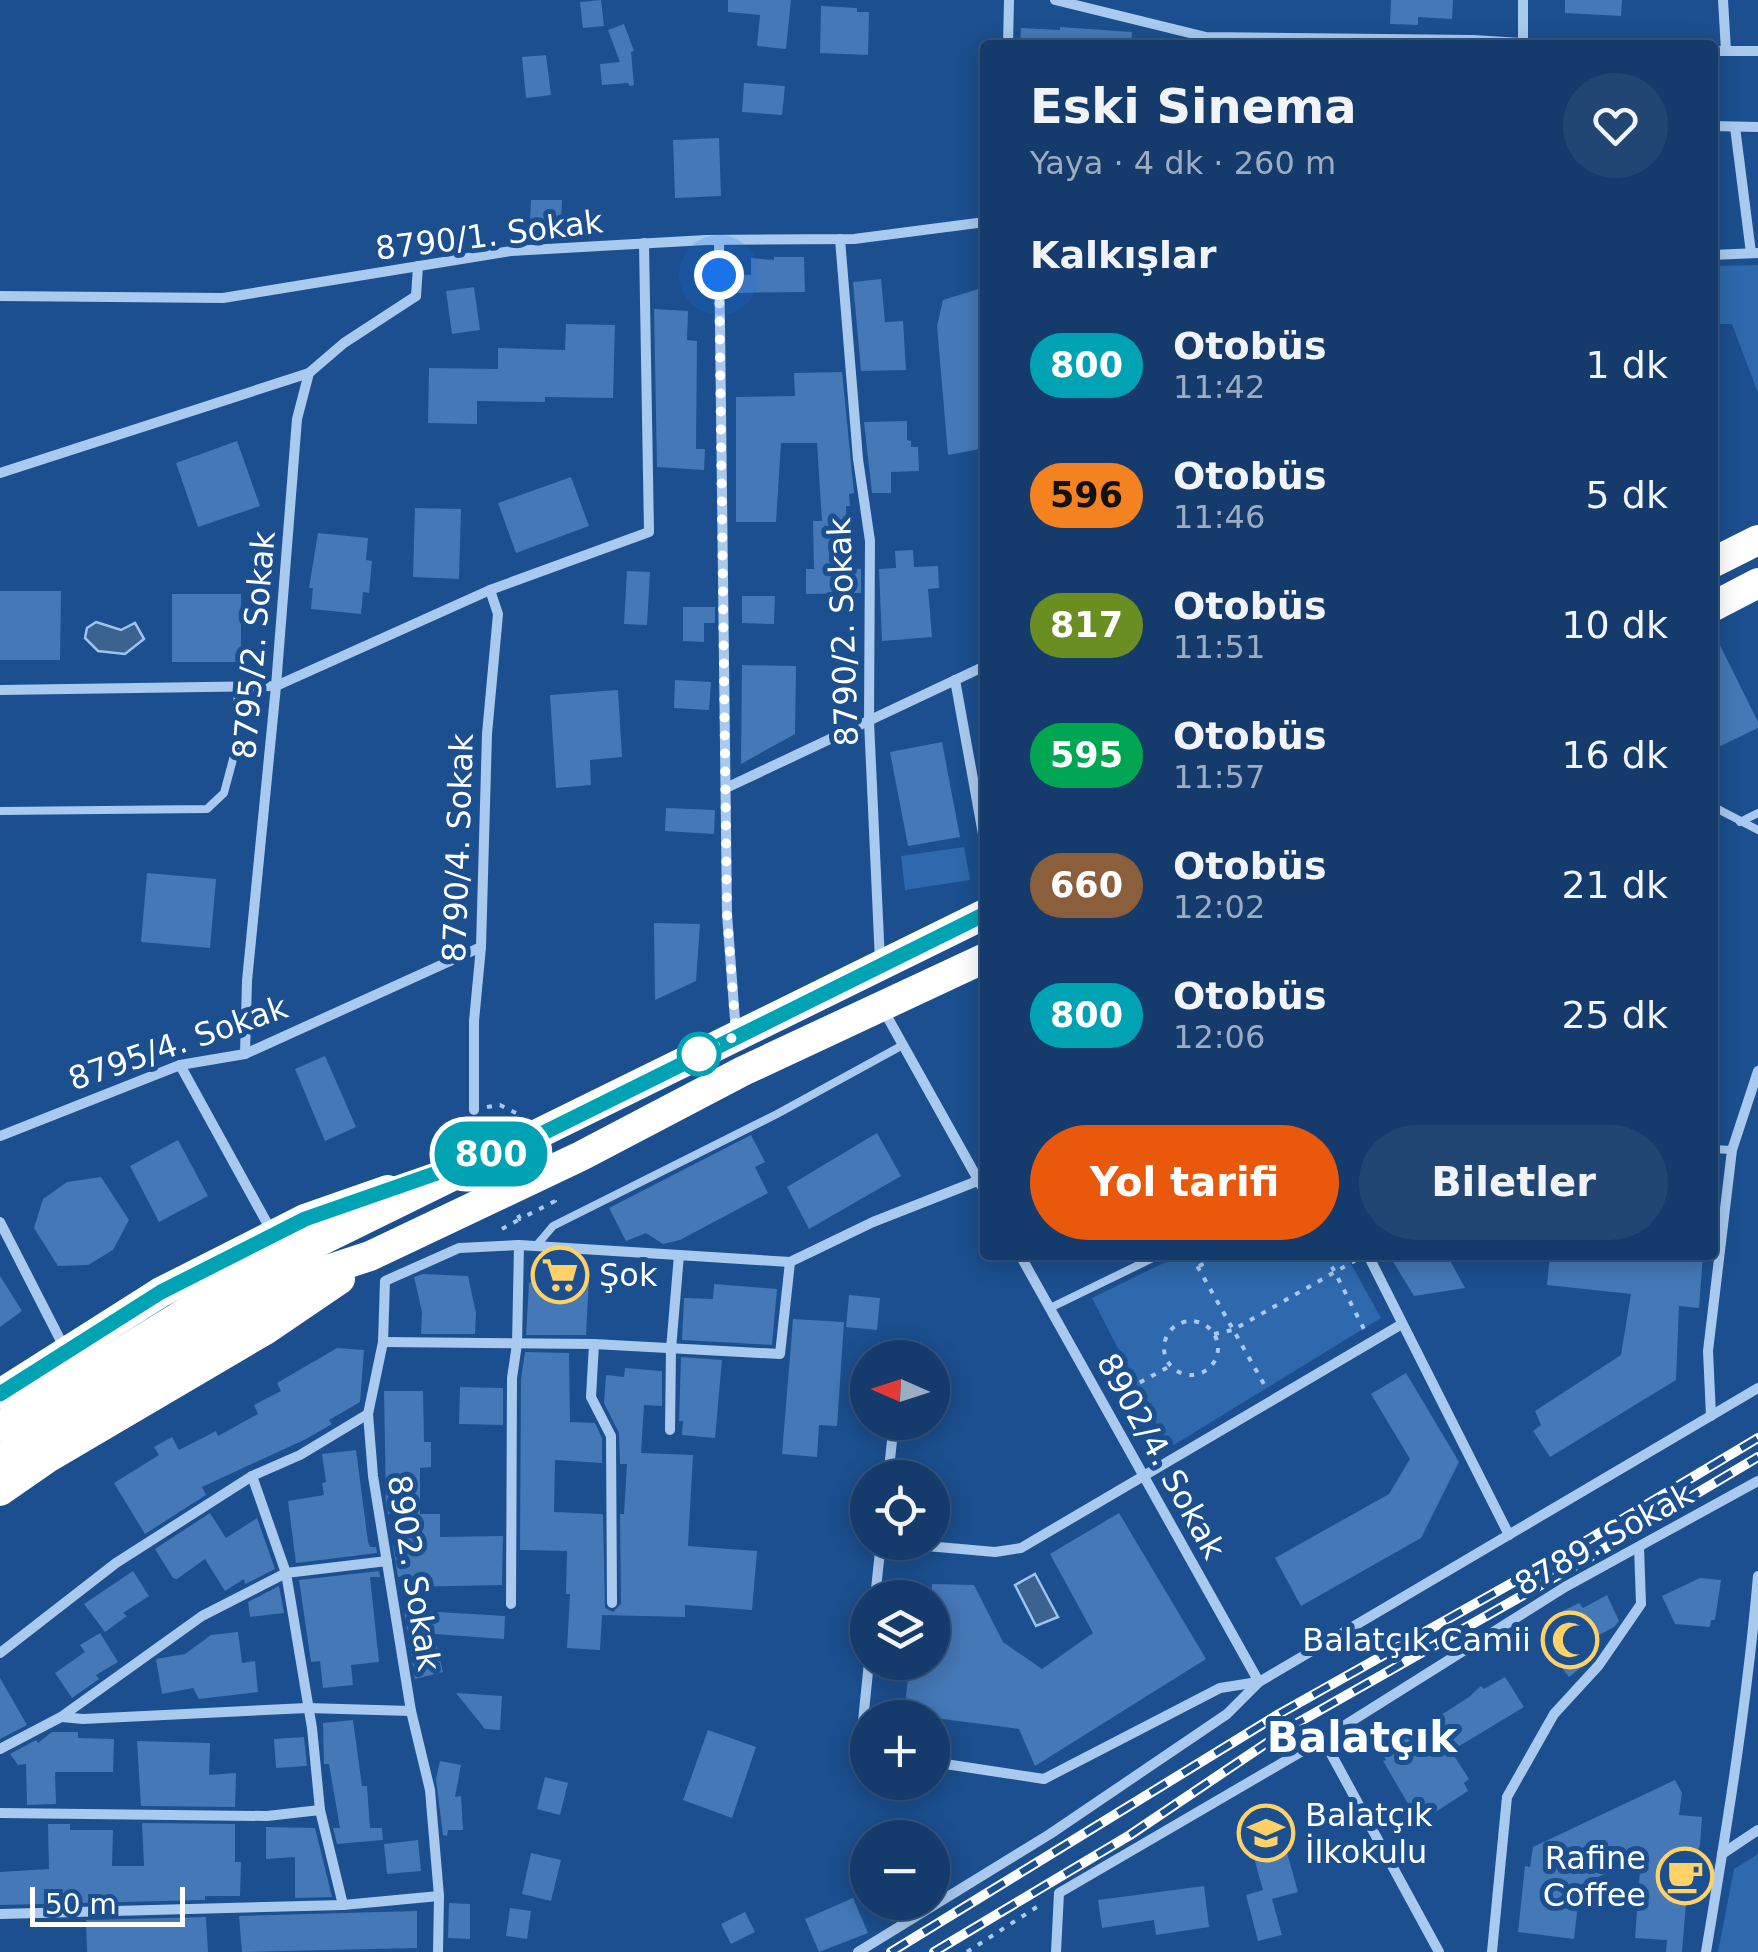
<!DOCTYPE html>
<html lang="tr">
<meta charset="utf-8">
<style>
:root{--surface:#143b6b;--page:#214673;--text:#f1f3f6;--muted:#9dadc1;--line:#33557e;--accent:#ea580c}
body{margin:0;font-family:"DejaVu Sans",sans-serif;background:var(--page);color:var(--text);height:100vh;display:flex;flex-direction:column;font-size:38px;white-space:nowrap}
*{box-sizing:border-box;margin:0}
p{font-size:32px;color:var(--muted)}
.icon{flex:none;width:55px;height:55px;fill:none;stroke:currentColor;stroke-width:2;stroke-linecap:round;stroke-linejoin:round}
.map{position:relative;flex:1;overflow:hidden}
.sheet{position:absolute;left:980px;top:40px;width:738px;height:1220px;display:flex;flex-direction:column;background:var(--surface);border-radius:10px;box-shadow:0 5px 25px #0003,0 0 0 2px var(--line)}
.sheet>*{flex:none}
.badge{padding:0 20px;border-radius:32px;font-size:35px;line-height:65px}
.needle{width:65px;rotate:273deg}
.controls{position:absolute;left:850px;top:1340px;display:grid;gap:20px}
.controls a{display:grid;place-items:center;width:100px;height:100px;border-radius:50%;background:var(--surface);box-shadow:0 5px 25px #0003,0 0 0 2px var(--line);font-size:50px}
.scale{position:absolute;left:30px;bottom:25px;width:155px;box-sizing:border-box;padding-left:10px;border:5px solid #fff;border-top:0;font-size:28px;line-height:35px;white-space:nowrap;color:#fff;-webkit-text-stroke:8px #1b4f8f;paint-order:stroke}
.you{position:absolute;width:50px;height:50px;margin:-25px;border:8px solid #fff;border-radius:50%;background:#1a73e8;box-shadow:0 0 0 15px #1a73e833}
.map>.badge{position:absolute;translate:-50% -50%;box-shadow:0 0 0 5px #fff}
h2{padding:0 50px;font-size:38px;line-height:90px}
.round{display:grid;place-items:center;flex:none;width:105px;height:105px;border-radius:52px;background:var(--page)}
.headline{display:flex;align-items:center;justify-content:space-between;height:170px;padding:0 50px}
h1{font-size:48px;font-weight:700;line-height:75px}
.action{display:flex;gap:20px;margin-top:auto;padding:20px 50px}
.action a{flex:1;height:115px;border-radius:60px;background:var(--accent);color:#fff;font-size:40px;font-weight:700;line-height:115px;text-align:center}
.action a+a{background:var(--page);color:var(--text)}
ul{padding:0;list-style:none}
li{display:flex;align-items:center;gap:30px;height:130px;padding:0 50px}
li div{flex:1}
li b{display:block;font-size:38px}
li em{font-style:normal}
li .badge{min-width:110px;font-weight:700;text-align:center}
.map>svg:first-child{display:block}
.green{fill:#2e69ad}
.water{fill:#3c6290;stroke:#9cc4f0;stroke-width:2.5}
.building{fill:#4478b7}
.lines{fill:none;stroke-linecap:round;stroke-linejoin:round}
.path{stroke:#a9c9ee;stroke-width:4;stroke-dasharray:5 8;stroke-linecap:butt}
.lane{stroke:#a9c9ee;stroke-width:8}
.street{stroke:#a9c9ee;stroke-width:10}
.highway{stroke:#fff;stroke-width:30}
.rail-casing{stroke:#fff;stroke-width:10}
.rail{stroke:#1b4f8f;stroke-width:6;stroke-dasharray:19;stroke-linecap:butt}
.line-casing{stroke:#fff;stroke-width:22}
.line{stroke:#00a3b4;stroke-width:15}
.walk{stroke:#fff;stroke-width:10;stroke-dasharray:0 18}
.stop-dot{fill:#fff;stroke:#00a3b4;stroke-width:5}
.labels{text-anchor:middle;stroke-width:10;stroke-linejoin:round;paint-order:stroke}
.street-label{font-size:32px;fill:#fff;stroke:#1b4f8f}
.poi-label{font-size:32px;fill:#fff;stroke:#1b4f8f;text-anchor:start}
.district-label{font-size:42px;font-weight:bold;fill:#fff;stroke:#1b4f8f}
</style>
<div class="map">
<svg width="1758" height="1952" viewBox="0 0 1758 1952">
<rect width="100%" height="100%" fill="#1b4f8f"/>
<g class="green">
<path d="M1758 265V393L1732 324H1713L1712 266Z"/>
<path d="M964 847 970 880 905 890 901 856Z"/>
<path d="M1180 1255H1346L1381 1318 1169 1448 1092 1298Z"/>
<path d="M1758 1854V1952H1718L1734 1869Z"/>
</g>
<g class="water">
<path d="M96 622 121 630 135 623 144 639 125 654 98 651 85 638 87 628Z"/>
<path d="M1035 1574 1058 1617 1036 1626 1015 1585Z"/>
</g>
<g class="building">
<path d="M601 0 604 26 583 28 580 2Z"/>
<path d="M728 0H791L786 49 757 46 760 15 728 12Z"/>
<path d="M1391 0H1453L1452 19 1418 17V25L1390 24Z"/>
<path d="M1565 0H1622L1621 16 1565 13Z"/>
<path d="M821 6 857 8V12H869L868 55 820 53Z"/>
<path d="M624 24 634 51 631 52 634 85 630 86 628 83 602 85 600 64 620 62 608 30Z"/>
<path d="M1060 27 1132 32 1131 45H1020L1021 28 1060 30Z"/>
<path d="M546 55 551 95 526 98 522 57Z"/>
<path d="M744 83 785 86 782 115 742 112Z"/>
<path d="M719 138 721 196 675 198 673 140Z"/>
<path d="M531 200H562L561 223H530Z"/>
<path d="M774 257H804L805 292 728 293V274L751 275V258L774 260Z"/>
<path d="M881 279 885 322 903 321 906 370 861 371 853 282Z"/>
<path d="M474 287 480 330 452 334 446 291Z"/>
<path d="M985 287V448L948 455 937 326 943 300Z"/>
<path d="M654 309 688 311 687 340 697 341 696 449H705L704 470 657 467Z"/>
<path d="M566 324 615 325 613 398 545 397V402L477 401V424L428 423 429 368 498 369V348L565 350Z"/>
<path d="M842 372 854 493 849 494 850 506H846L848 568 861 569V593L806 594V569H814L813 521H822L817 443H781L776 522H736V397L795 396 794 373Z"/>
<path d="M907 421V440L911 441V447H918L919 471 891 472V493H872L864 422Z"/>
<path d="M237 441 260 506 198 527 176 463Z"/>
<path d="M571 477 589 526 516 553 498 503Z"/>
<path d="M415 508 461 509 459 579 413 577Z"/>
<path d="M318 533 368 538 366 560 372 561 369 593 363 592 361 614 311 609 313 588H309Z"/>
<path d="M913 550 914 567 938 566 939 588 928 589 932 637 882 641 879 569 896 568 895 551Z"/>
<path d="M627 571 650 572 647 625 624 624Z"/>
<path d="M0 591H61L60 660H0Z"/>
<rect x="172" y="594" width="69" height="68"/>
<path d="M742 596H775L774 624 742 623Z"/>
<path d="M683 607H715V623H704V642L683 641Z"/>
<path d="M1712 629 1758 722V728L1712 750Z"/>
<path d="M742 665 796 666 795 734 741 764Z"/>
<path d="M675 680 711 682 709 710 674 708Z"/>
<path d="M618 690 622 757 590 760 591 785 556 788 550 695Z"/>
<path d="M942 742 960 837 908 846 890 752Z"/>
<path d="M666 808 715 810 714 834 665 831Z"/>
<path d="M147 873 216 879 210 948 141 942Z"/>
<path d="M654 923 700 924 696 981 655 1000Z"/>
<path d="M325 1056 356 1127 325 1141 295 1069Z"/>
<path d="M877 1133 901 1176 809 1229 787 1187Z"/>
<path d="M751 1135 765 1162 755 1167 768 1193 680 1240 663 1244 646 1233 626 1241 609 1208Z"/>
<path d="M178 1140 208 1196 159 1222 130 1166Z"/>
<path d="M101 1177 129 1220 113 1250 88 1265 58 1266 34 1228 43 1199 67 1182Z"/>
<path d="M1389 1255H1447L1465 1288 1414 1296Z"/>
<path d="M1550 1255H1703L1699 1308 1679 1306 1676 1380 1550 1457 1533 1431 1541 1425 1535 1411 1621 1355 1631 1294 1547 1285Z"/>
<path d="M423 1274 468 1276 476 1313 475 1334H421L422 1312 414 1277Z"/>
<path d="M542 1275 589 1279 586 1335H526L529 1283Z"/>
<path d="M0 1276 22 1311 0 1327Z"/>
<path d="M714 1284 777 1289 772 1345 682 1340 684 1298 713 1299Z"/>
<path d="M849 1295 880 1298 877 1330 846 1327Z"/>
<path d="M793 1319 844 1322 837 1426 819 1425 817 1457 782 1454Z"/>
<path d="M337 1348 364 1350 360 1402 329 1420 332 1424 306 1439 202 1487 206 1495 145 1534 114 1483 159 1455 154 1447 172 1437 179 1450 216 1431 218 1436 258 1414 254 1405 281 1391 277 1383Z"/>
<path d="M525 1352 569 1353 570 1422 595 1423 602 1438V1463L555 1460 554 1512 603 1514 605 1608 613 1612 621 1604 620 1514H624L627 1464H620L619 1433 604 1403 606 1375 624 1377 625 1368 662 1371V1406L644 1405 641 1453 693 1455 688 1546 757 1551 752 1610 685 1605V1617L602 1615 600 1650 567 1648 570 1594H566L567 1551 520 1550 521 1379Z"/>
<path d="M681 1357 722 1360 715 1438 682 1435 683 1421H679Z"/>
<path d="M1406 1373 1459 1462 1421 1538 1301 1606 1275 1558 1389 1494 1410 1459 1371 1394Z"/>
<path d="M460 1387 503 1388V1425L459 1424Z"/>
<path d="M384 1391H423L424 1442H431V1467L420 1468V1514H440V1537L503 1536 502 1585 404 1587V1577H398L393 1546H402V1514H388L386 1503Z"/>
<path d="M356 1450 368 1542 370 1547H376L377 1553 296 1563 288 1501 324 1495 322 1483 326 1482 322 1454Z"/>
<path d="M210 1513 226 1538 257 1518 275 1569 245 1584 244 1579 225 1591 205 1559 177 1579 173 1578 155 1549Z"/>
<path d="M1119 1513 1206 1659 1035 1766 1019 1729 904 1714 910 1662H932V1584L974 1585 1003 1642 1042 1669 1093 1633 1050 1554Z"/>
<path d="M133 1571 149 1596 123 1613 127 1616 105 1632 84 1604Z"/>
<path d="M379 1571 380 1577H370L379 1662 351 1665 353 1685 323 1688 320 1661 311 1662 299 1580Z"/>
<path d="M1700 1578 1721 1580 1715 1620H1711L1710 1627 1675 1624 1662 1596Z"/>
<path d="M279 1586 284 1613 250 1617 248 1602Z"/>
<path d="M1607 1595 1619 1621 1614 1627 1578 1646 1589 1661 1569 1677 1544 1644 1564 1630 1555 1615 1579 1603 1583 1608Z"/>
<path d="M404 1610 505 1616 504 1639 434 1634 443 1672 415 1679Z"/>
<path d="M238 1632 242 1663 255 1661 258 1692 199 1699 193 1688 162 1694 156 1659 185 1654 211 1635Z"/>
<path d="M100 1633 118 1662 96 1675 99 1679 72 1698 55 1673 85 1652 80 1645Z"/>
<path d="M1505 1677 1524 1707 1451 1751 1469 1779 1464 1783 1468 1791 1423 1820 1418 1812 1414 1814 1383 1761 1386 1760 1382 1753 1469 1697 1481 1686 1484 1689Z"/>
<path d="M0 1678 27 1725 0 1739Z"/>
<path d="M456 1693 502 1696 500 1730 485 1729Z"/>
<path d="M353 1720 362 1786H367L370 1828H382L383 1840 337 1844 333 1828H340L329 1764H324L323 1723Z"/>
<path d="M708 1730 756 1747 732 1818 683 1800Z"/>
<path d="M52 1732H78V1738L114 1739 113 1772H55L56 1804 27 1805 26 1764 18 1765 10 1754 36 1740 38 1743Z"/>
<path d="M304 1737 307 1766 276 1768 274 1739Z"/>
<path d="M137 1741 210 1743 209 1775 236 1773 235 1807 141 1806Z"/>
<path d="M440 1761 461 1765 455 1797 461 1796 463 1830H448L447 1836 443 1835 436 1779Z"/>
<path d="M545 1777 568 1783 560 1815 537 1809Z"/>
<path d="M1675 1780 1682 1793 1679 1815 1702 1817 1700 1844 1686 1903 1682 1952H1666L1667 1940 1635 1938 1641 1856 1580 1886 1574 1939 1518 1932 1525 1866 1530 1867 1533 1847Z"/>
<path d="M142 1823 235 1824V1862H241L240 1896H205V1900L0 1905V1872L49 1869 48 1824H70V1830H113L112 1866H144Z"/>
<path d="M266 1827 315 1828 332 1897 295 1898V1857L266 1859Z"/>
<path d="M418 1840 421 1871 387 1874 384 1844Z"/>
<path d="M1284 1842 1298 1892 1272 1899 1282 1935 1258 1941 1246 1895 1263 1890 1252 1851Z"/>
<path d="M531 1853 561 1860 551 1901 522 1894Z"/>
<path d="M1204 1886 1209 1927 1156 1935 1154 1920 1102 1928 1098 1900Z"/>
<path d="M853 1898 868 1933 819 1952 805 1919Z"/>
<path d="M449 1903 470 1904V1939L448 1938Z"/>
<path d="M510 1908 531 1911 527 1939 506 1936Z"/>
<path d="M417 1911V1948L242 1952 239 1916Z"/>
<path d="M745 1912 755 1932 731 1944 721 1924Z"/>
<path d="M206 1917 208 1952H87L86 1920Z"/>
</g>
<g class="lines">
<g class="path">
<path d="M487 1107 500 1105 520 1115"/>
<path d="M518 1215 520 1219 555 1201 553 1196"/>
<path d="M502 1229 520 1219"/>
<path d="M1191 1255 1265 1386"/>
<path d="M1326 1255 1364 1329"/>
<path d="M1199 1266 1221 1255"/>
<circle cx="1191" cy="1348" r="27"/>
<path d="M1214 1334 1233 1330 1356 1260"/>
<path d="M1117 1395 1170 1366"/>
<path d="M967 1952 1043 1903"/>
</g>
<g class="lane">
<path d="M1712 806 1758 830"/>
<path d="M0 811 207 809 224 793 236 748 238 686"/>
<path d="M1740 822 1758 813"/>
<path d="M1712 1149 1732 1150"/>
<path d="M536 1246 553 1226 777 1114 903 1045"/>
<path d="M1050 1308 1159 1255"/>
</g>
<g class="street">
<path d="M1055 0 1206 37 1473 40 1553 45"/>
<path d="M1523 0V45"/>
<path d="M1723 0 1726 51"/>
<path d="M1008 45 1009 0"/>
<path d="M1712 51H1758"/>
<path d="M1712 126 1758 127"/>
<path d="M1735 127 1751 253"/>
<path d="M840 239 858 459 870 541 869 721 880 962"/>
<path d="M719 240 727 914 736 1033"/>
<path d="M1712 255 1758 253"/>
<path d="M0 296 223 298 511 251 706 240 854 239 985 222"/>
<path d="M416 296 418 266"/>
<path d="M0 473 309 373"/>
<path d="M955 680 985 845"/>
<path d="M0 690 276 686 490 590 649 532 644 243"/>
<path d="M726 788 985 666"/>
<path d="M884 1011 985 1192"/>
<path d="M245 1054 247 981 276 686 297 419 309 373 344 343 416 296"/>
<path d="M180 1065 273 1234"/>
<path d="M474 1110V1021L481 947 487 734 498 614 490 590"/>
<path d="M0 1136 180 1065 245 1054 481 947"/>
<path d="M0 1222 66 1351"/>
<path d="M1020 1255 1259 1682"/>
<path d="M1368 1255 1509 1535"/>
<path d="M383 1342 594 1344 780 1354 790 1262 873 1222 985 1178"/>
<path d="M594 1344 591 1397 611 1436 612 1603"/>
<path d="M1711 1416 1708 1351 1732 1150 1758 1071"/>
<path d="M670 1430 671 1349 679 1255"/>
<path d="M252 1476 286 1573 312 1728 320 1810 343 1905"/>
<path d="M888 1478 894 1422"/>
<path d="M875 1598 881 1542 995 1552 1021 1548 1402 1324"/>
<path d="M511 1604 512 1378 517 1344 519 1245"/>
<path d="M0 1653 116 1563 252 1476 300 1455 368 1414"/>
<path d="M62 1717 83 1719 307 1708 411 1711"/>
<path d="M868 1728 863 1721 869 1662"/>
<path d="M1323 1739 1439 1952"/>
<path d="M0 1749 61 1717 202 1616 286 1573 387 1561"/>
<path d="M932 1762 1044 1779 1220 1688 1258 1682"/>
<path d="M0 1813 267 1816 320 1810"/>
<path d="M1722 1854 1758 1830"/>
<path d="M0 1914 343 1905 439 1896"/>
<path d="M438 1952 439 1896 430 1790 411 1711 373 1476 368 1414 383 1342 385 1281 459 1248 519 1245 790 1262"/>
<path d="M858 1952 1050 1834 1227 1714 1259 1682 1758 1388"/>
<path d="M1056 1952 1059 1893 1323 1739 1565 1587 1758 1481"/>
<path d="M1492 1952 1507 1797 1554 1714 1599 1665 1641 1604 1639 1547"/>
<path d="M1706 1952C1727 1827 1747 1703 1758 1576"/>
</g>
<g class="highway">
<path d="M1712 563 1758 540"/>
<path d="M1712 607 1758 583"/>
<path d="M0 1394 161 1292 305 1219 388 1190"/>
<path d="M0 1427 182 1315 267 1267 985 914"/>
<path d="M0 1460 196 1337 318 1273 370 1256 581 1156 743 1071 985 958"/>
<path d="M0 1491 49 1457 265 1330 340 1279"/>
</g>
<g class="rail-casing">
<g id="rail">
<path d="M891 1952 1279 1714 1576 1547 1758 1438"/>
<path d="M934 1952 1130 1835 1292 1726 1585 1560 1758 1457"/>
</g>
</g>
<use href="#rail" class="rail"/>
</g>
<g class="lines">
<g class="line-casing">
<path id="line" d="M0 1394 161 1292 305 1219 523 1143 985 914"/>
</g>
<use href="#line" class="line"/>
<path class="walk" d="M699 1054 736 1036 727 914 719 275"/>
</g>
<defs>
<g id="supermarket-ring" transform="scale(2.875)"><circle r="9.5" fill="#1b4f8f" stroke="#ffd166" stroke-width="1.5"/><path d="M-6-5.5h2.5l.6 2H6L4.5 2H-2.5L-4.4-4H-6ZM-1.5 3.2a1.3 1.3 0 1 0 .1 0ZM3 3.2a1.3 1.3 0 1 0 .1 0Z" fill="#ffd166"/></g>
<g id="mosque-ring" transform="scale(2.875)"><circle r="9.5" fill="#1b4f8f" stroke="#ffd166" stroke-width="1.5"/><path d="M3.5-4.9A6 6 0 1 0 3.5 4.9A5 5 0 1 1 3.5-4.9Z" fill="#ffd166"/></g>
<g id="school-ring" transform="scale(2.875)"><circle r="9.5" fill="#1b4f8f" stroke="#ffd166" stroke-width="1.5"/><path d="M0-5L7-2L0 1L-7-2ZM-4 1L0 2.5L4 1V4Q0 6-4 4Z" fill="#ffd166"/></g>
<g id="cafe-ring" transform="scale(2.875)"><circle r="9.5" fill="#1b4f8f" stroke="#ffd166" stroke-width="1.5"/><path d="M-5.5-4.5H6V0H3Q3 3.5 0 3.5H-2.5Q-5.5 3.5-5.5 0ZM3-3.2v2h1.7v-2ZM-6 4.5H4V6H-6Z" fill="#ffd166"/></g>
</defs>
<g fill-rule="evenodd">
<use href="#supermarket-ring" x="560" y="1275"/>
<use href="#mosque-ring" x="1570" y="1640"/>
<use href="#school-ring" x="1266" y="1833"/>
<use href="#cafe-ring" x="1685" y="1876"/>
</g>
<circle class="stop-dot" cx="699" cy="1054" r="20"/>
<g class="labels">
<g class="street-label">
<text transform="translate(489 235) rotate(-7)" y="11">8790/1. Sokak</text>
<text transform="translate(843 632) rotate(-92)" y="11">8790/2. Sokak</text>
<text transform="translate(254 645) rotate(-85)" y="11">8795/2. Sokak</text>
<text transform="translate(458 848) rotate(-88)" y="11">8790/4. Sokak</text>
<text transform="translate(178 1043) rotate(-19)" y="11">8795/4. Sokak</text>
<text transform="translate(1161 1456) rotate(61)" y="11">8902/4. Sokak</text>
<text transform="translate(1604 1539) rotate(-29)" y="11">8789. Sokak</text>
<text transform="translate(414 1573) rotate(81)" y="11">8902. Sokak</text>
</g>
<g class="poi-label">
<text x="599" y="1286">Şok</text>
<text x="1531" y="1651" text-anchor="end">Balatçık Camii</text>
<text x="1305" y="1826">Balatçık<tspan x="1305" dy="37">İlkokulu</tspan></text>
<text x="1646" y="1869" text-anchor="end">Rafine<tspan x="1646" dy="37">Coffee</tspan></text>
</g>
<g class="district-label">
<text x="1362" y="1752">Balatçık</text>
</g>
</g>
</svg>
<div class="controls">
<a><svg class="needle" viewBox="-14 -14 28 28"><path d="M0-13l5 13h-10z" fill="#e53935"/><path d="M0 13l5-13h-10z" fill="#9dadc1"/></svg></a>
<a><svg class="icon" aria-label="locate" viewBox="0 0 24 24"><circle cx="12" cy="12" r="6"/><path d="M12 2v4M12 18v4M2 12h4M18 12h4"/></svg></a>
<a><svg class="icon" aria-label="layers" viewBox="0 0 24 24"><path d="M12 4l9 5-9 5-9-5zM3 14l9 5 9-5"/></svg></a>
<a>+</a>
<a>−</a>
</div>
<div class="scale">50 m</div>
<div class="you" style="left:719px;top:275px"></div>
<b class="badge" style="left:491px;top:1154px;background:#00a3b4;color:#fff">800</b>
<section class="sheet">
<div class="headline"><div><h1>Eski Sinema</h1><p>Yaya · 4 dk · 260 m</p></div><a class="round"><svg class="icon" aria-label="heart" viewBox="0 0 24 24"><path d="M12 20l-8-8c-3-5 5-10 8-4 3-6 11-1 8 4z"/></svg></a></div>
<h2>Kalkışlar</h2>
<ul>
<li><span class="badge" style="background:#00a3b4;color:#fff">800</span><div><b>Otobüs</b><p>11:42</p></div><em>1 dk</em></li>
<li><span class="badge" style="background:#f58220;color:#111">596</span><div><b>Otobüs</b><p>11:46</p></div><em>5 dk</em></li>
<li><span class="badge" style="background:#6b8e23;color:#fff">817</span><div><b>Otobüs</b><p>11:51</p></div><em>10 dk</em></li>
<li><span class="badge" style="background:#00a651;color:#fff">595</span><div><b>Otobüs</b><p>11:57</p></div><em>16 dk</em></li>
<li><span class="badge" style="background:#8b5e3c;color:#fff">660</span><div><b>Otobüs</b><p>12:02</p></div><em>21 dk</em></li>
<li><span class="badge" style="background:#00a3b4;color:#fff">800</span><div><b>Otobüs</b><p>12:06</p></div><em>25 dk</em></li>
</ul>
<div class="action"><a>Yol tarifi</a><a>Biletler</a></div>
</section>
</div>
